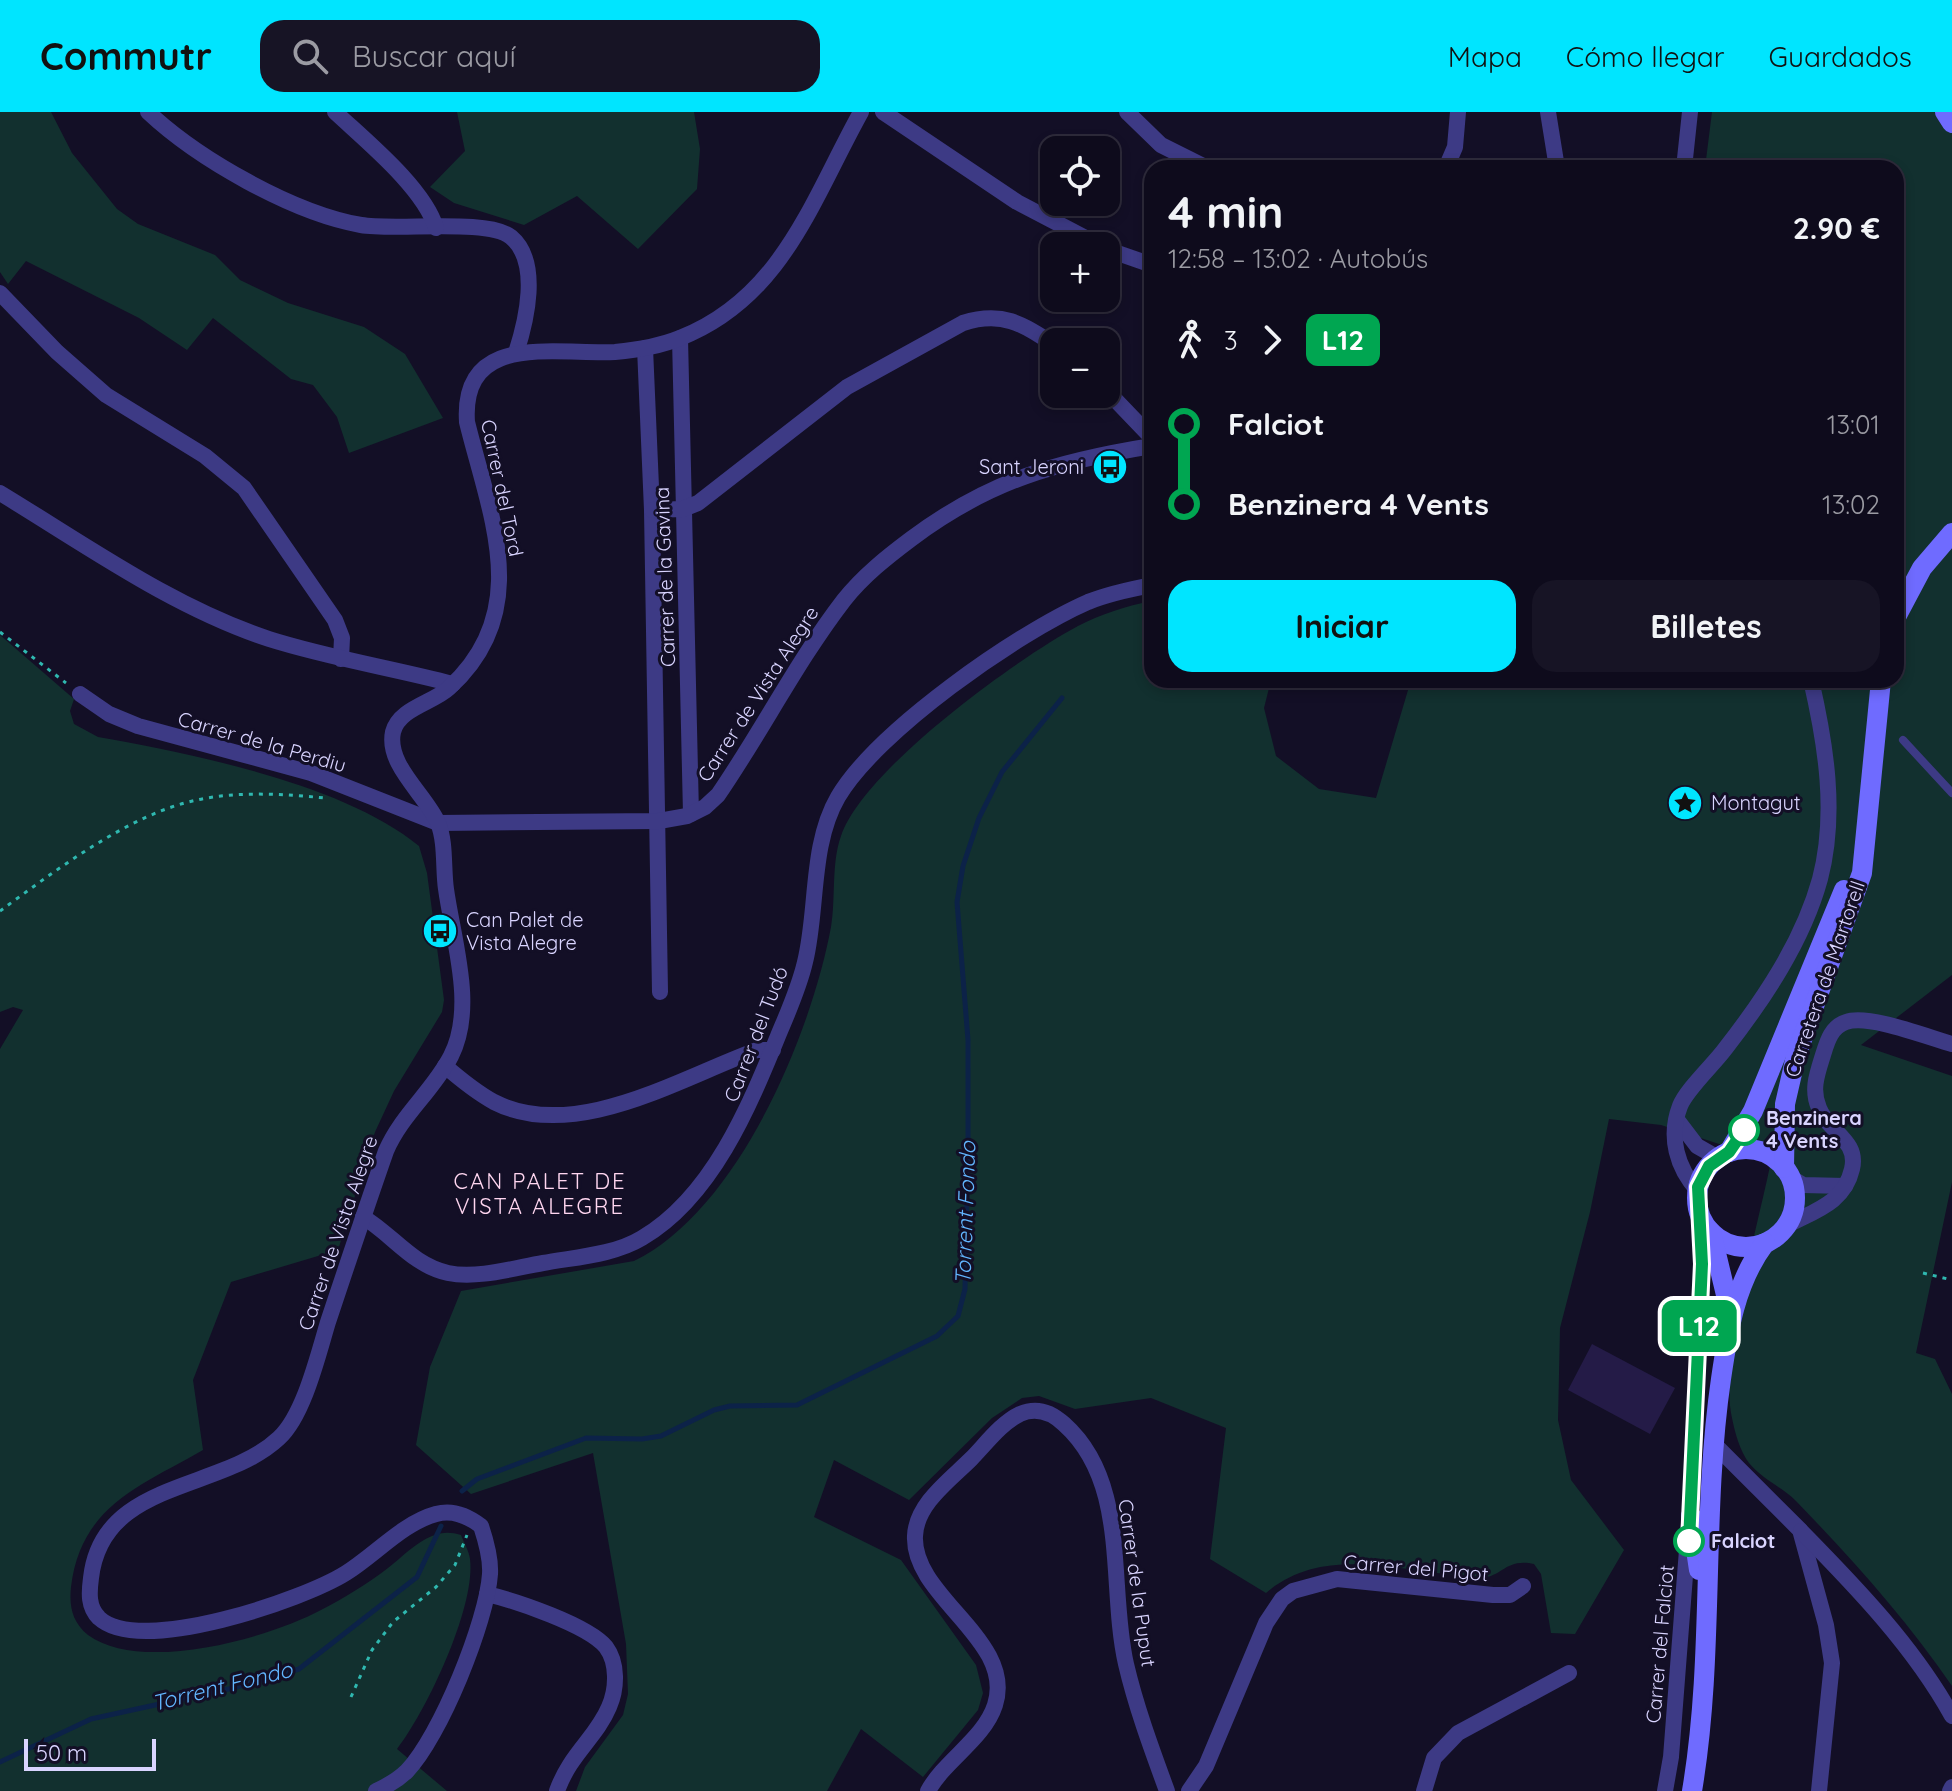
<!DOCTYPE html>
<html lang="es">
<meta charset="utf-8">
<style>
:root{--surface:#0e0b1c;--page:#171425;--text:#f1f3f6;--muted:#9b9ba3;--line:#2e2b3b;--accent:#00e5ff}
body{margin:0;font-family:Quicksand,sans-serif;background:var(--page);color:var(--text);height:100vh;display:flex;flex-direction:column;font-size:30px;white-space:nowrap}
*{box-sizing:border-box;margin:0}
p{font-size:26px;color:var(--muted)}
.icon{flex:none;width:44px;height:44px;fill:none;stroke:currentColor;stroke-width:2;stroke-linecap:round;stroke-linejoin:round}
.map{position:relative;flex:1;overflow:hidden}
.details{position:absolute;left:1144px;top:48px;width:760px;height:528px;display:flex;flex-direction:column;background:var(--surface);border-radius:24px;box-shadow:0 4px 12px #0003,0 0 0 2px var(--line)}
.details>*{flex:none}
.badge{padding:0 16px;border-radius:12px;font-size:28px;line-height:52px}
.buttons{position:absolute;left:1040px;top:24px;display:grid;gap:16px}
.buttons a{display:grid;place-items:center;width:80px;height:80px;border-radius:16px;background:var(--surface);box-shadow:0 4px 12px #0003,0 0 0 2px var(--line);font-size:40px}
.scale{position:absolute;left:24px;bottom:20px;width:132px;box-sizing:border-box;padding-left:8px;border:4px solid #d9d4ff;border-top:0;font-size:22px;line-height:28px;white-space:nowrap;color:#d9d4ff;-webkit-text-stroke:6px #130f26;paint-order:stroke}
.map>.badge{position:absolute;translate:-50% -50%;box-shadow:0 0 0 4px #fff}
.legs{display:flex;align-items:center;gap:12px;height:88px;padding:0 24px;font-size:26px}
.legs p{margin-inline-start:auto}
.head{display:flex;align-items:center;justify-content:space-between;height:136px;padding:0 24px}
h1{font-size:44px;font-weight:700;line-height:60px}
.primary-button{display:flex;gap:16px;margin-top:auto;padding:16px 24px}
.primary-button a{flex:1;height:92px;border-radius:24px;background:var(--accent);color:#111;font-size:32px;font-weight:700;line-height:92px;text-align:center}
.primary-button a+a{background:var(--page);color:var(--text)}
ul{padding:0 24px;list-style:none}
li{display:flex;align-items:center;gap:28px;height:80px;font-size:30px}
li i{display:grid;place-items:center;width:12px;height:100%;margin:0 10px;background:currentColor}
li i::after{content:'';width:20px;height:20px;margin:-10px;border:6px solid;border-radius:50%;background:var(--surface)}
li p{margin-inline-start:auto}
li:first-child i{background:linear-gradient(#0000 50%,currentColor 0)}
li:last-child i{background:linear-gradient(currentColor 50%,#0000 0)}
header{display:flex;align-items:center;gap:48px;box-sizing:border-box;height:112px;padding:0 40px;background:var(--accent);color:#111}
header strong{font-size:38px}
nav{display:flex;gap:44px;margin-inline-start:auto;font-size:28px}
.search{width:560px;height:72px;background:var(--page);display:flex;align-items:center;gap:20px;box-sizing:border-box;padding:0 28px;border-radius:24px;color:var(--muted);font-size:30px}
.map>svg:first-child{display:block}
.green{fill:#12302f}
.lines{fill:none;stroke-linecap:round;stroke-linejoin:round}
.stream{stroke:#0c2248;stroke-width:5}
.building{fill:#241b47}
.path{stroke:#2fb8b0;stroke-width:3;stroke-dasharray:4 6;stroke-linecap:butt}
.lane{stroke:#3d3a85;stroke-width:8}
.street{stroke:#3d3a85;stroke-width:16}
.secondary{stroke:#6f6bff;stroke-width:20}
.line-1-casing{stroke:#fff;stroke-width:18}
.line-1{stroke:#00a651;stroke-width:12}
.stop-1-dot{fill:#fff;stroke:#00a651;stroke-width:4}
.labels{text-anchor:middle;stroke-width:6;stroke-linejoin:round;paint-order:stroke}
.poi-label{font-size:20px;fill:#d9d4ff;stroke:#130f26;text-anchor:start}
.street-label{font-size:20px;fill:#d9d4ff;stroke:#130f26}
.stop-label{font-size:20px;font-weight:bold;fill:#d9d4ff;stroke:#130f26;text-anchor:start}
.neighbourhood-label{font-size:22px;letter-spacing:2px;fill:#ffd6f0;stroke:#130f26}
.water-label{font-size:22px;font-style:italic;fill:#62b6ff;stroke:#130f26}
</style>
<header>
<strong>Commutr</strong>
<div class="search"><svg class="icon" aria-label="search" viewBox="0 0 24 24"><circle cx="10" cy="10" r="6"/><path d="M15 15l6 6"/></svg>Buscar aquí</div>
<nav><a>Mapa</a><a>Cómo llegar</a><a>Guardados</a></nav>
</header>
<div class="map">
<svg width="1952" height="1679" viewBox="0 0 1952 1679">
<rect width="100%" height="100%" fill="#130f26"/>
<g class="green">
<path d="M0 0H51L72 41 117 97 138 112 215 143 240 168 288 191 364 215 405 242 443 306 349 341 337 305 313 273 291 267 213 206 187 238 139 206 26 149 8 172 0 160Z"/>
<path d="M457 0H694L700 37 697 77 638 137 577 84 524 113 454 91 430 75 465 39Z"/>
<path d="M1712 0H1952V863L1861 933 1952 964V1070L1916 1241 1935 1247 1952 1282V1574C1907 1508 1852 1447 1796 1389 1782 1375 1762 1367 1749 1351 1740 1339 1735 1321 1732 1306 1719 1250 1759 1110 1771 1049L1661 1013 1609 1007 1590 1100 1560 1216 1558 1308 1571 1368 1624 1438 1575 1522 1551 1521 1541 1462 1534 1452C1506 1446 1503 1464 1482 1466 1471 1467 1457 1463 1445 1462 1383 1455 1318 1437 1266 1481L1210 1447 1226 1316 1151 1286 1075 1297 1039 1284 1022 1286 992 1306 909 1388 834 1348 814 1405 901 1448 976 1553 983 1581 978 1598 923 1665 861 1617 827 1679H576L585 1655 623 1603 628 1582 626 1532 593 1341 471 1382 416 1333 430 1255 461 1179 634 1149C738 1098 811 923 831 815 836 786 831 752 841 724 863 658 1016 547 1078 514 1101 502 1126 494 1152 489V568H1271L1264 596 1276 644 1319 677 1376 686 1411 568H1896V56H1705Z"/>
<path d="M0 523 74 587 70 599 74 612 98 625C193 642 344 672 419 734L427 761 444 888 442 900 394 979 375 1020 338 1138 231 1170 193 1268 203 1338C141 1374 81 1393 71 1475 69 1494 72 1510 88 1523 141 1562 269 1526 321 1498 344 1486 367 1472 388 1456 401 1446 416 1430 432 1424 443 1420 450 1420 461 1423 464 1431 469 1439 470 1447 476 1495 426 1600 397 1637L447 1679H0V937L23 898 13 895 0 900Z"/>
</g>
<g class="lines">
<g class="stream">
<path d="M462 1379 477 1367 586 1326 642 1327 661 1324 714 1298 730 1294 797 1293 937 1224 958 1204 965 1177 968 1032V928L957 790 963 754 979 706 1002 660 1062 586"/>
<path d="M0 1650 91 1607 233 1576 299 1557 417 1465 441 1414"/>
</g>
</g>
<path class="building" d="M1592 1232 1675 1276 1650 1322 1568 1278Z"/>
<g class="lines">
<g class="path">
<path d="M0 520 66 571"/>
<path d="M0 799C55 759 129 702 197 688 237 679 284 682 325 686"/>
<path d="M1923 1161 1952 1168"/>
<path d="M351 1585 372 1538 393 1510 436 1475 455 1453 467 1423"/>
</g>
<path class="lane" d="M1903 628 1952 681"/>
<g class="street">
<path d="M148 0C198 47 293 101 361 113 396 119 488 106 511 125 541 150 526 210 516 241"/>
<path d="M335 0C366 29 424 76 436 116"/>
<path d="M883 0 1017 90 1101 134"/>
<path d="M1127 0 1161 33 1207 56"/>
<path d="M1548 0 1557 56"/>
<path d="M1446 56 1455 35 1458 0"/>
<path d="M1684 56 1690 0"/>
<path d="M1106 137 1152 153"/>
<path d="M0 181 57 240 106 283 205 344 244 376 335 508 342 526 341 547"/>
<path d="M680 226 691 702"/>
<path d="M645 236 652 398 660 880"/>
<path d="M1106 278 1152 326"/>
<path d="M0 381C86 433 172 495 269 527 329 546 392 556 453 572"/>
<path d="M652 398 683 397 698 391 847 275 963 211C1001 199 1023 211 1054 233"/>
<path d="M80 582 109 602 138 614 311 661 438 711 659 709 687 704 705 695 718 683C762 619 797 549 844 488 863 464 887 445 911 427 988 369 1058 349 1152 334"/>
<path d="M445 954C460 967 476 980 494 990 575 1031 680 966 757 938H773"/>
<path d="M1678 1009 1697 1034 1718 1046"/>
<path d="M1791 1066 1803 1073 1845 1074"/>
<path d="M1698 1079C1677 1056 1668 1025 1680 994 1686 978 1714 952 1725 937 1764 887 1803 829 1820 767 1837 702 1826 633 1811 568"/>
<path d="M363 1105C393 1123 412 1153 448 1161 477 1167 514 1156 543 1151 576 1145 614 1143 642 1126 712 1085 749 995 778 924 788 900 799 876 805 850 818 798 810 733 838 685 877 619 1017 521 1088 490 1108 482 1131 477 1152 473"/>
<path d="M1786 1114C1813 1099 1844 1092 1852 1057 1859 1028 1828 1020 1819 996 1811 978 1817 962 1823 943 1827 930 1831 915 1846 910 1869 902 1927 925 1952 932"/>
<path d="M1712 1330 1800 1418 1826 1513 1832 1551 1819 1679"/>
<path d="M1801 1419C1856 1475 1914 1535 1952 1604"/>
<path d="M487 1482C516 1489 588 1513 606 1535 618 1551 617 1577 609 1595 596 1626 570 1642 557 1679"/>
<path d="M376 1679C387 1674 398 1668 407 1659 440 1625 487 1509 490 1462 491 1446 486 1429 481 1414 468 1404 453 1397 436 1402 403 1411 375 1443 346 1461 303 1488 140 1544 99 1506 88 1495 89 1481 91 1466 102 1367 222 1380 279 1326 304 1303 318 1243 328 1210 347 1153 366 1096 386 1039 402 1002 433 979 451 944 476 895 453 828 446 777 443 757 446 730 438 711 426 683 386 653 393 620 399 596 433 591 449 576 534 499 490 404 467 310 461 219 556 243 615 240 637 238 660 234 680 226 782 186 812 88 861 0"/>
<path d="M928 1679C945 1648 984 1627 995 1593 1016 1528 912 1485 915 1424 916 1392 950 1368 971 1347 985 1333 1001 1311 1020 1302 1036 1295 1051 1300 1064 1312 1130 1371 1108 1473 1126 1552 1136 1595 1152 1638 1167 1679"/>
<path d="M1189 1679 1206 1654 1266 1511 1282 1487 1293 1479 1337 1467 1493 1483H1510L1523 1474"/>
<path d="M1424 1679 1434 1646 1458 1621 1569 1561"/>
<path d="M1665 1679 1671 1645 1693 1360 1702 1152 1699 1100"/>
<path d="M1950 1679 1952 1675"/>
</g>
<g class="secondary">
<path d="M1945 0 1952 11"/>
<path d="M1896 505 1922 456 1952 421"/>
<circle cx="1746" cy="1086" r="49"/>
<path d="M1729 1040 1753 999 1844 778"/>
<path d="M1784 1056 1785 992 1796 944 1862 761 1881 568"/>
<path d="M1711 1120 1731 1204"/>
<path d="M1691 1404 1699 1458"/>
<path d="M1692 1679C1715 1543 1701 1404 1721 1267 1728 1219 1735 1171 1765 1131"/>
</g>
</g>
<g class="lines">
<g class="line-1-casing">
<path id="line-1" d="M1689 1429 1702 1152 1698 1075 1709 1054 1729 1040 1744 1018"/>
</g>
<use href="#line-1" class="line-1"/>
</g>
<defs>
<g id="bus-disc" transform="scale(1.8)"><circle r="9.5" fill="#00e5ff" stroke="#130f26"/><path d="M-5-6H5V4H4V6H2V4H-2V6H-4V4H-5ZM-3.5-4V0h7V-4ZM-3.5 1.2v1.5H-2V1.2ZM2 1.2v1.5H3.5V1.2Z" fill="#111"/></g>
<g id="sight-disc" transform="scale(1.8)"><circle r="9.5" fill="#00e5ff" stroke="#130f26"/><path d="M0-6L1.8-2.2L6-1.7L2.9 1.2L3.7 5.4L0 3.3L-3.7 5.4L-2.9 1.2L-6-1.7L-1.8-2.2Z" fill="#111"/></g>
</defs>
<g fill-rule="evenodd">
<use href="#bus-disc" x="1110" y="355"/>
<use href="#sight-disc" x="1685" y="691"/>
<use href="#bus-disc" x="440" y="819"/>
</g>
<g class="stop-1-dot">
<circle cx="1744" cy="1018" r="14"/>
<circle cx="1689" cy="1429" r="14"/>
</g>
<g class="labels">
<g class="poi-label">
<text x="1084" y="362" text-anchor="end">Sant Jeroni</text>
<text x="1711" y="698">Montagut</text>
<text x="466" y="815">Can Palet de<tspan x="466" dy="23">Vista Alegre</tspan></text>
</g>
<g class="street-label">
<text transform="translate(502 376) rotate(78)" y="7">Carrer del Tord</text>
<text transform="translate(665 465) rotate(-92)" y="7">Carrer de la Gavina</text>
<text transform="translate(758 582) rotate(-57)" y="7">Carrer de Vista Alegre</text>
<text transform="translate(262 630) rotate(16)" y="7">Carrer de la Perdiu</text>
<text transform="translate(1825 867) rotate(-71)" y="7">Carretera de Martorell</text>
<text transform="translate(756 922) rotate(-69)" y="7">Carrer del Tudó</text>
<text transform="translate(338 1121) rotate(-71)" y="7">Carrer de Vista Alegre</text>
<text transform="translate(1416 1456) rotate(5)" y="7">Carrer del Pigot</text>
<text transform="translate(1137 1471) rotate(82)" y="7">Carrer de la Puput</text>
<text transform="translate(1660 1532) rotate(-85)" y="7">Carrer del Falciot</text>
</g>
<g class="stop-label">
<text x="1766" y="1013">Benzinera<tspan x="1766" dy="23">4 Vents</tspan></text>
<text x="1711" y="1436">Falciot</text>
</g>
<g class="neighbourhood-label">
<text x="540" y="1077">CAN PALET DE<tspan x="540" dy="25">VISTA ALEGRE</tspan></text>
</g>
<g class="water-label">
<text transform="translate(965 1101) rotate(-88)" y="8">Torrent Fondo</text>
<text transform="translate(222 1574) rotate(-14)" y="8">Torrent Fondo</text>
</g>
</g>
</svg>
<div class="buttons">
<a><svg class="icon" aria-label="locate" viewBox="0 0 24 24"><circle cx="12" cy="12" r="6"/><path d="M12 2v4M12 18v4M2 12h4M18 12h4"/></svg></a>
<a>+</a>
<a>−</a>
</div>
<div class="scale">50 m</div>
<b class="badge" style="left:1699px;top:1214px;background:#00a651;color:#fff">L12</b>
<section class="details">
<div class="head"><div><h1>4 min</h1><p>12:58 – 13:02 · Autobús</p></div><b>2.90 €</b></div>
<div class="legs"><svg class="icon" aria-label="walk" viewBox="0 0 24 24"><circle cx="13" cy="4" r="2"/><path d="M13 8l-2 6 4 7M11 14l-3 7M7 12l3-4h3l4 4"/></svg>3<svg class="icon" aria-label="forward" viewBox="0 0 24 24"><path d="M9 5l7 7-7 7"/></svg><b class="badge" style="background:#00a651;color:#fff">L12</b></div>
<ul>
<li><i style="color:#00a651"></i><b>Falciot</b><p>13:01</p></li>
<li><i style="color:#00a651"></i><b>Benzinera 4 Vents</b><p>13:02</p></li>
</ul>
<div class="primary-button"><a>Iniciar</a><a>Billetes</a></div>
</section>
</div>
